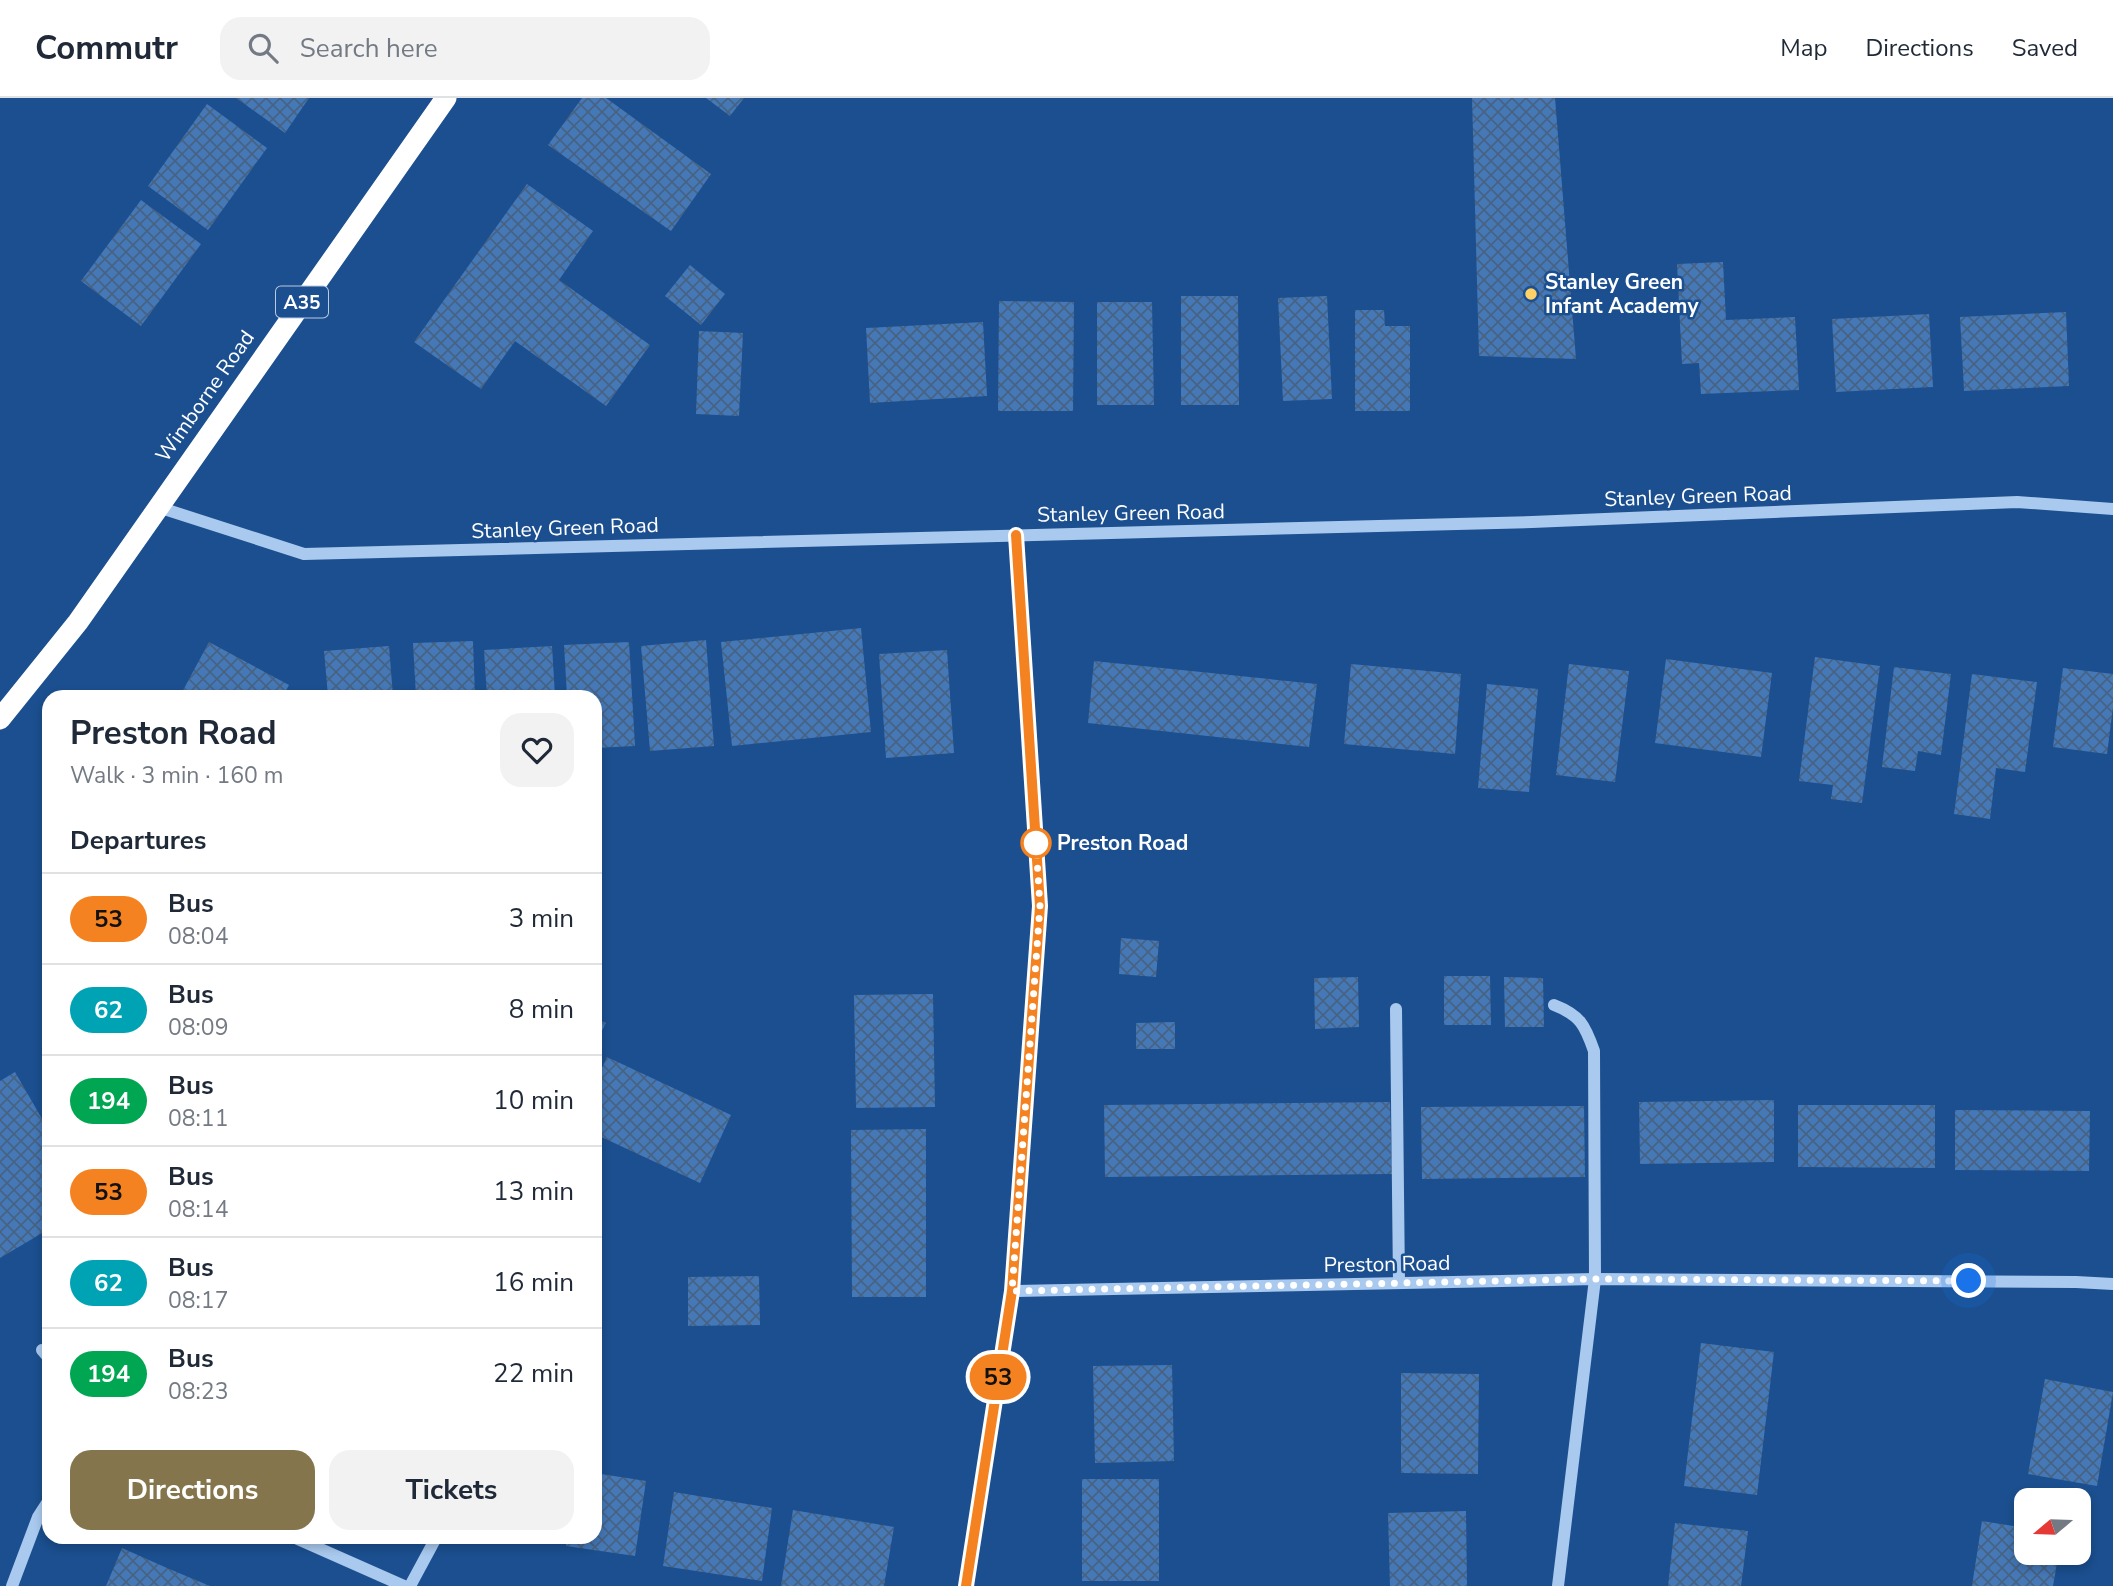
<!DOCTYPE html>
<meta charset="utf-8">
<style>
:root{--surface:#fff;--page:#f2f2f3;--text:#1f2937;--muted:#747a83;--line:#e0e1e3;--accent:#84754c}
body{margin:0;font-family:"Nunito Sans",sans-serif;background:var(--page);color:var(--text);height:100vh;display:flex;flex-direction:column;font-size:26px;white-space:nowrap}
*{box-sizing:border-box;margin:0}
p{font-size:23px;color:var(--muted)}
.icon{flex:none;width:38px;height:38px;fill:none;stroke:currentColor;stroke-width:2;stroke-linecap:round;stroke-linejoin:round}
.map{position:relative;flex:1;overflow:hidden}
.panel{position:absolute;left:42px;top:592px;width:560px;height:854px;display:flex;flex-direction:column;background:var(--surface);border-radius:21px;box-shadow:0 4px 10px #0003}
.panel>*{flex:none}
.badge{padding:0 14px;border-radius:23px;font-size:24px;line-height:46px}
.needle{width:46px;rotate:251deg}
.controls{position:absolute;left:2014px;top:1390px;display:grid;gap:14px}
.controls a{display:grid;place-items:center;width:77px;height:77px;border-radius:14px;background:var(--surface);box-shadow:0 4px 10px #0003;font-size:35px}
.you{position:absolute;width:35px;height:35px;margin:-18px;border:5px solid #fff;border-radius:50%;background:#1a73e8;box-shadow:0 0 0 10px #1a73e833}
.map>.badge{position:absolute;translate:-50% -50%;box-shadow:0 0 0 4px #fff}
h2{padding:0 28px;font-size:26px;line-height:63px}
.round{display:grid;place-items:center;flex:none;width:74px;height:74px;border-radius:21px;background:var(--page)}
.head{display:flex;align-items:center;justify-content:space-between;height:119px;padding:0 28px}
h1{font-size:33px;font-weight:700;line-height:52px}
.button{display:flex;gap:14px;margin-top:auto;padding:14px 28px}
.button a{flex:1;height:80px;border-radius:21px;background:var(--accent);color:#fff;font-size:28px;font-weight:700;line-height:80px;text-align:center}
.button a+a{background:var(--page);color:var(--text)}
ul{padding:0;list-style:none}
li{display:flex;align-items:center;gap:21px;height:91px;padding:0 28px;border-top:2px solid var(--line)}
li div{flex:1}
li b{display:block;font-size:26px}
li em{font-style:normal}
li .badge{min-width:77px;font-weight:700;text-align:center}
header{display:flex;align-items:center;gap:42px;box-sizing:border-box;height:98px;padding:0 35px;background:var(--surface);border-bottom:2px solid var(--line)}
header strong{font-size:33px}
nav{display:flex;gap:38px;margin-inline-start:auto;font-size:24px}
.search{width:490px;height:63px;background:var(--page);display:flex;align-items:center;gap:18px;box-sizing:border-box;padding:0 24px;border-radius:21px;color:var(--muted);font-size:26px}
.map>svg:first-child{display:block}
.building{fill:url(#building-cross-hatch)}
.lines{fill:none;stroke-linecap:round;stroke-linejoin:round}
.minor{stroke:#a9c9ee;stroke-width:12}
.highway{stroke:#fff;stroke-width:21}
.line-casing{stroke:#fff;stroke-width:16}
.line{stroke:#f58220;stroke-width:10}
.walk{stroke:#fff;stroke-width:7;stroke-dasharray:0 12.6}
.poi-dot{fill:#ffd166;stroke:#1b4f8f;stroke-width:2.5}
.stop-dot{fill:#fff;stroke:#f58220;stroke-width:3.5}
.labels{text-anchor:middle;stroke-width:5;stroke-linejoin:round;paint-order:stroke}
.shield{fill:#1b4f8f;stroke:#bbcadd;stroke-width:2}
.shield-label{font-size:19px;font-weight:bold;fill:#fff}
.poi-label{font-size:21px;font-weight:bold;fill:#fff;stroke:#1b4f8f;text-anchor:start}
.street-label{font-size:21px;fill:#fff;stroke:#1b4f8f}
.stop-label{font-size:21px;font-weight:bold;fill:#fff;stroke:#1b4f8f;text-anchor:start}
</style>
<header>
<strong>Commutr</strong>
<div class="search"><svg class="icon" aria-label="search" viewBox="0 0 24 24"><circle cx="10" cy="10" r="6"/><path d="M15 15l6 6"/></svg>Search here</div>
<nav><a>Map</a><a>Directions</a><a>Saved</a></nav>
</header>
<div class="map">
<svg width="2113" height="1488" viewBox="0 0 2113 1488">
<defs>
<pattern id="building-cross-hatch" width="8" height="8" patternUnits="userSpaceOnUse" patternTransform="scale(1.75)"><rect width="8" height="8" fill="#4478b7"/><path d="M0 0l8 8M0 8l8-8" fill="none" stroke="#486282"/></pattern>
</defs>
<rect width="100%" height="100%" fill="#1b4f8f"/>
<g class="building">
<path d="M236 0H309L285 35Z"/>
<path d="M582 0H606L711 76 671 133 548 47Z"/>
<path d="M706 0H744L730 18Z"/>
<path d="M1472 0H1555L1576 261 1479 258Z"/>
<path d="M207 6 267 50 208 132 148 88Z"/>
<path d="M527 86 593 133 559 182 650 247 606 308 515 243 481 291 414 244Z"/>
<path d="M141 102 201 146 141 228 81 183Z"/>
<path d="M1723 164 1726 222 1795 219 1799 292 1701 296 1699 265 1682 266 1677 166Z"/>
<path d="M690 167 725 196 701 227 665 198Z"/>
<path d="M1181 198H1238L1239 307H1181Z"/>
<path d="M1327 198 1332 301 1283 303 1278 200Z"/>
<path d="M999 203 1074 204 1073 313H998Z"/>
<path d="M1097 204H1152L1154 307H1097Z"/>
<path d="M1355 212H1384L1385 228H1410V313H1355Z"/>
<path d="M2066 214 2069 288 1964 293 1960 219Z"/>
<path d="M1929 216 1933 289 1836 294 1832 221Z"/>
<path d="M983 224 987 298 870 305 866 230Z"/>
<path d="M699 233 743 235 739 318 696 316Z"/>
<path d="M861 530 871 634 732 648 721 544Z"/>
<path d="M706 542 714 648 650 653 641 548Z"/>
<path d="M473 543 475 598H416L413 545Z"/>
<path d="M209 544 289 587 283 598H180Z"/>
<path d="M629 544 635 648 595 650V598H567L564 547Z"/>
<path d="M389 548 393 598H328L324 553Z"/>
<path d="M552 548 555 598H487L484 552Z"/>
<path d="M947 552 954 655 886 660 879 556Z"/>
<path d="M1815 559 1880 568 1862 705 1831 701 1833 687 1799 683Z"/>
<path d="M1666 561 1772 575 1761 659 1655 645Z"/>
<path d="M1094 563 1317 586 1309 649 1088 625Z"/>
<path d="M1351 566 1461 576 1455 656 1344 646Z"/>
<path d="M1569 566 1629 573 1615 684 1556 677Z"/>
<path d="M1894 569 1951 576 1941 657 1918 653 1915 673 1882 669Z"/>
<path d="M2063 570 2113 576V609L2107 656 2053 649Z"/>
<path d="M1972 576 2037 584 2025 674 1996 670 1990 721 1954 716Z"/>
<path d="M1487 586 1538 591 1529 694 1478 690Z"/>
<path d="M1121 840 1159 843 1156 879 1119 876Z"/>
<path d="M1444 878H1490L1491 927H1444Z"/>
<path d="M1358 879 1359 929 1315 931 1314 880Z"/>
<path d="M1504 879 1543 880 1544 929H1505Z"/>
<path d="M933 896 935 1009 856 1010 854 897Z"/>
<path d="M595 920 606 925 595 946Z"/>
<path d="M1175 924V951H1136V925Z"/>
<path d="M607 959 731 1017 700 1085 595 1036V985Z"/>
<path d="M15 974 49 1033V1131L0 1160V983Z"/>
<path d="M1774 1002V1064L1640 1066 1639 1004Z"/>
<path d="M1390 1004 1392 1076 1105 1079 1104 1007Z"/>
<path d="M1798 1007H1935V1070L1798 1069Z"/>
<path d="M1584 1008 1585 1079 1422 1081 1421 1009Z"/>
<path d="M1955 1012 2090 1013 2089 1073 1955 1072Z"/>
<path d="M926 1031V1199H852L851 1032Z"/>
<path d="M759 1178 760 1227 688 1228V1179Z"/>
<path d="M1701 1245 1774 1254 1757 1397 1684 1388Z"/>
<path d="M1172 1267 1174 1363 1095 1365 1093 1268Z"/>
<path d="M1401 1275 1479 1276 1478 1376 1401 1375Z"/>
<path d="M2045 1281 2113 1294 2097 1388 2028 1376Z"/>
<path d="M595 1375 646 1383 635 1458 566 1448 567 1438H595Z"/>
<rect x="1082" y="1381" width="77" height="102"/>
<path d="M674 1394 772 1410 762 1483 663 1468Z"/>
<path d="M793 1412 894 1429 884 1488H781Z"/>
<path d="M1466 1413 1467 1488H1390L1388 1415Z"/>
<path d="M1982 1423 2026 1430V1454H2059L2053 1488H1972Z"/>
<path d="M1675 1425 1748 1433 1741 1488H1668Z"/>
<path d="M122 1450 167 1470 210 1488H106Z"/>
</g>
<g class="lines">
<g class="minor">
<path d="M158 409 304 456 1532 424 2017 404 2113 411"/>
<path d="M1554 907C1580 917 1585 927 1594 953L1595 1181 1558 1488"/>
<path d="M1396 911 1399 1185"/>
<path d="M1012 1193 1595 1181 2076 1184 2113 1186"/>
<path d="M42 1252 49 1260"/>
<path d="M291 1438 404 1488"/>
<path d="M12 1488 38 1419 49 1402"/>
<path d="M410 1488 437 1438"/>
<path d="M966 1488 1012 1193 1040 808 1016 437"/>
</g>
<path class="highway" d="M0 621 78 524 446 0"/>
</g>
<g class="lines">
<g class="line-casing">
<path id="line" d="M966 1488 1012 1193 1040 808 1016 437"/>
</g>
<use href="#line" class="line"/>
<path class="walk" d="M1036 745 1040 808 1012 1193 1595 1181 1969 1183"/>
</g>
<circle class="poi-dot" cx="1531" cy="196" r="7"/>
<circle class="stop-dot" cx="1036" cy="745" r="14"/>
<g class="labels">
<rect class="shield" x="276" y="188.5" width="52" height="31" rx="5"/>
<g class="shield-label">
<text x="302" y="211">A35</text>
</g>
<g class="poi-label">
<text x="1545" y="191">Stanley Green<tspan x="1545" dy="24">Infant Academy</tspan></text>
</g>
<g class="street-label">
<text transform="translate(205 298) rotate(-55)" y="7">Wimborne Road</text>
<text transform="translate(1698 398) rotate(-2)" y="7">Stanley Green Road</text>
<text transform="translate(1131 415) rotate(-1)" y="7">Stanley Green Road</text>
<text transform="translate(565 430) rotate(-2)" y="7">Stanley Green Road</text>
<text transform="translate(1387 1166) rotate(-1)" y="7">Preston Road</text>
</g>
<g class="stop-label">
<text x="1057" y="752">Preston Road</text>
</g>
</g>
</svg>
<div class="controls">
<a><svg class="needle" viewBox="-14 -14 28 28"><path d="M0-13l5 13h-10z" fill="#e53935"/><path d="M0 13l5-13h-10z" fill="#747a83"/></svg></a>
</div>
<div class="you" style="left:1969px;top:1183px"></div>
<b class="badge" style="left:998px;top:1279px;background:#f58220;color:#111">53</b>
<section class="panel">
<div class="head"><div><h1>Preston Road</h1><p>Walk · 3 min · 160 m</p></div><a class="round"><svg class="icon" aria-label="heart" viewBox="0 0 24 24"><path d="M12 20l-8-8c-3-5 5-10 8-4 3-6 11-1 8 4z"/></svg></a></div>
<h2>Departures</h2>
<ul>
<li><span class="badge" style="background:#f58220;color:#111">53</span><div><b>Bus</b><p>08:04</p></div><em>3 min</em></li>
<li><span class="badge" style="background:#00a3b4;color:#fff">62</span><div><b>Bus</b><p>08:09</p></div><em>8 min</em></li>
<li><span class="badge" style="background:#00a651;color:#fff">194</span><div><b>Bus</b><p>08:11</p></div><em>10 min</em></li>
<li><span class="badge" style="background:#f58220;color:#111">53</span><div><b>Bus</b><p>08:14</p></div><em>13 min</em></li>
<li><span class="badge" style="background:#00a3b4;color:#fff">62</span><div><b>Bus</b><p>08:17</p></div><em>16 min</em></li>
<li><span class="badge" style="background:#00a651;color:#fff">194</span><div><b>Bus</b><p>08:23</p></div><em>22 min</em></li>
</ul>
<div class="button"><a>Directions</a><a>Tickets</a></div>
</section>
</div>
